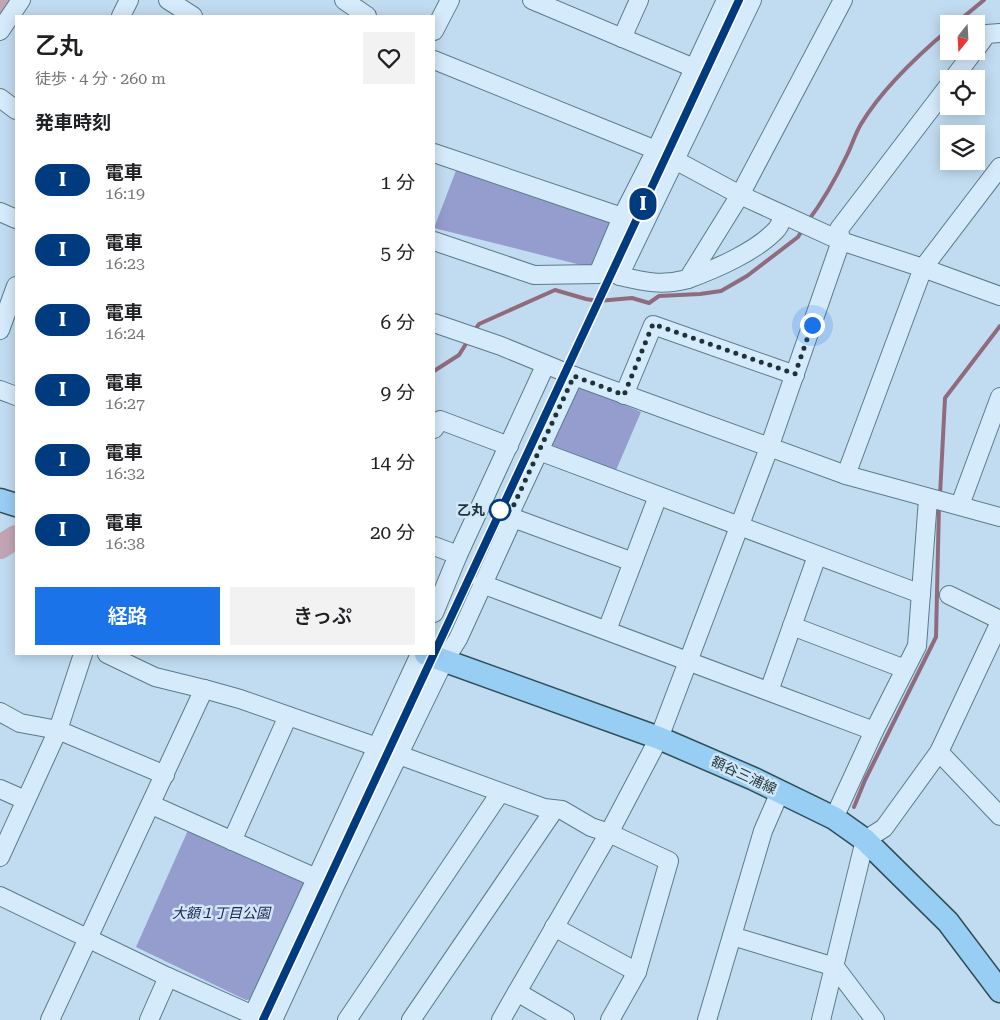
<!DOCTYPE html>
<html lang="ja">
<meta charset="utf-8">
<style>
:root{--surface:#fff;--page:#f2f2f2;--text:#202124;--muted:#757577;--accent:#1a73e8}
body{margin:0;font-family:"Roboto Serif","Noto Sans JP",serif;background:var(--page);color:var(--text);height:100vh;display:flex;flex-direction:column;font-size:19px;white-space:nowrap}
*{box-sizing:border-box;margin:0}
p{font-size:16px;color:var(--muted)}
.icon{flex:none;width:28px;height:28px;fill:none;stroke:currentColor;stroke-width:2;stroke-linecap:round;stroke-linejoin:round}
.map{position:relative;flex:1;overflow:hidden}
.details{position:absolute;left:15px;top:15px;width:420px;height:640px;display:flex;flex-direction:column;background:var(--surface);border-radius:0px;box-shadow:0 2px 12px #0003}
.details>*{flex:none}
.badge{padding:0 10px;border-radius:16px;font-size:18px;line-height:32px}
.needle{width:32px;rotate:198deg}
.controls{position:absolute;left:940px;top:15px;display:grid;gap:10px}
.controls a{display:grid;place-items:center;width:45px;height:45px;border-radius:0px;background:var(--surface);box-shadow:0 2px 12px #0003;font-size:25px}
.you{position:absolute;width:25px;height:25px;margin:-12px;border:4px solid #fff;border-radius:50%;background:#1a73e8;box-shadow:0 0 0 8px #1a73e833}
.map>.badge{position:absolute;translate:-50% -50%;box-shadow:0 0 0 2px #fff}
h2{padding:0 20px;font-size:19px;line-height:45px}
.round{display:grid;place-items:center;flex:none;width:52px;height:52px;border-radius:0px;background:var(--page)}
.overview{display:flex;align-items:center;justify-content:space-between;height:85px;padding:0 20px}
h1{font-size:24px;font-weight:600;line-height:38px}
.cta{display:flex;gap:10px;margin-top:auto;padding:10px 20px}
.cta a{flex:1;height:58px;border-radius:0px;background:var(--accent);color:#fff;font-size:20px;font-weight:600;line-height:58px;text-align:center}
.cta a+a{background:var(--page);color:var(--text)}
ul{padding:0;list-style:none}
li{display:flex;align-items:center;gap:15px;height:70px;padding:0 20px}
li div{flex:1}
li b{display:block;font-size:19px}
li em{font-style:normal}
li .badge{min-width:55px;font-weight:700;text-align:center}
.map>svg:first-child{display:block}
.green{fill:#959dce}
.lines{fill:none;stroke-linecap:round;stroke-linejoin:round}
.stream{stroke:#906b7e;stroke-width:4}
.river{stroke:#c2a4b5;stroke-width:24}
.minor-casing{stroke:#587d8a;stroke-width:20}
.major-casing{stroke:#2d4f57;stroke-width:25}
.minor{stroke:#d5eafa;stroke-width:18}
.major{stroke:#98cdf4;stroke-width:22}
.rail{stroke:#1d3339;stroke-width:4;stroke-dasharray:9 9;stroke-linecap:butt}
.line-casing{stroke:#fff;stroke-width:11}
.line{stroke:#003b80;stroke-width:8}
.walk{stroke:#1d3339;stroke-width:5;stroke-dasharray:0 9}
.stop-dot{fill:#fff;stroke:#003b80;stroke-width:2.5}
.labels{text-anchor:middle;stroke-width:5;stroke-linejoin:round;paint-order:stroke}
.stop-label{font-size:14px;font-weight:bold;fill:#1d3339;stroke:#d1e6f7;text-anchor:end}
.street-label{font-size:14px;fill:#1d3339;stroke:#d1e6f7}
.park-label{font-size:14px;font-style:italic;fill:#232356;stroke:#d1e6f7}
</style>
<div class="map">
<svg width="1000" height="1020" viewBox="0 0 1000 1020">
<rect width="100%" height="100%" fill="#c1dbf0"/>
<g class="green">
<path d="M457 168 611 222 593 268 434 228Z"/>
<path d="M575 384 641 412 614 475 545 447Z"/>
<path d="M189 828 302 879 305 885 254 999 246 1000 136 947Z"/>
</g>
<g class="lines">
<g class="stream">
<path d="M955 24 984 0"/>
<path d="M808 221C823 201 836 178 847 155 852 145 855 134 861 124 882 89 917 56 949 29"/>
<path d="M474 331 479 324 555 290 586 299 598 301 632 298 649 303 659 296 700 294 721 291 747 276 798 237 803 229"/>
<path d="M434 371 459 355 469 339"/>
<path d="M940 495 945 398 1000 326"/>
<path d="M854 807 865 780 936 637 939 504"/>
</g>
<g class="river">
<path d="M0 8 5 0"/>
<path d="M0 547 16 537"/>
</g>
<g class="minor-casing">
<g id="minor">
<path d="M168 0 193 16"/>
<path d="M344 0 367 16"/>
<path d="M532 0 694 68"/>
<path d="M121 16 129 0"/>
<path d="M0 31 21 0"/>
<path d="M434 31 450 0"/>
<path d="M622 38 639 0"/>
<path d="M976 49 987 34 1000 33"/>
<path d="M434 60 656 150 622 217 598 274 534 275 434 241"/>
<path d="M953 79 974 51"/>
<path d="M949 85 839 229 841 241 923 268 1000 167"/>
<path d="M0 98 16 110"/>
<path d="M656 150 726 0"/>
<path d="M434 153 622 217"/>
<path d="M675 160 740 195 843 0"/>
<path d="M0 212 16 219"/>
<path d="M688 279C716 269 757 251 777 229 780 225 782 220 783 215"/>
<path d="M434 323 501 346 574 376 846 475 1000 517"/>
<path d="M0 330 16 286"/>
<path d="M0 390 16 396"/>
<path d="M624 395 653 325 795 375"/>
<path d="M434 429 440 420 509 446"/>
<path d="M539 451 921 594"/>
<path d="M846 475 923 268 1000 296"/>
<path d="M960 505 1000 397"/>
<path d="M513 518 633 562"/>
<path d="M434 546 458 555"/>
<path d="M482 584 874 731"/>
<path d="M949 595 1000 620"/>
<path d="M434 613 458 555 545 366"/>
<path d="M1000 622 939 752 1000 816"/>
<path d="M792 626 905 669"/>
<path d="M607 630 658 496"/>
<path d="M204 689 240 699 377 747"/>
<path d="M769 691 817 556"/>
<path d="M0 712 20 723 58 730 165 775"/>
<path d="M399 755 544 808 562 810 591 827 609 833 669 861 637 972 610 1020"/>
<path d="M0 789 25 800"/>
<path d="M152 805 316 878"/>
<path d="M834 818 874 731 917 646 928 499"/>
<path d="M232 841 288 716"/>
<path d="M0 857 58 730 83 654"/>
<path d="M0 896 168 977 253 1015 420 654"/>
<path d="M554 927 637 972"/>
<path d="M732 936 835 967 875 1020"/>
<path d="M517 992 609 833 659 738 769 448 841 241 740 195 688 279C662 286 645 282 619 276L752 0"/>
<path d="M50 1020 204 689 155 677 107 654"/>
<path d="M149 1020 168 977"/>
<path d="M273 1020 334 888 444 661 458 639 513 518 511 511 574 376"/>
<path d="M347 1020 500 793"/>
<path d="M411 1020 554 810"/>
<path d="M501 1020 517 992 565 1020"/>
<path d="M707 1020 763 831 780 792"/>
<path d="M821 1020 865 840 884 828 939 752"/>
</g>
</g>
<g class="major-casing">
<g id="major">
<path d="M0 500 16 505"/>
<path d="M426 654 659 738 754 779 834 818 865 840 948 922 1000 991"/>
</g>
</g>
<use href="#minor" class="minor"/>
<use href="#major" class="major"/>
<path class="rail" d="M263 1020 739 0"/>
</g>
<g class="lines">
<g class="line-casing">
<path id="line" d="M263 1020 739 0"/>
</g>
<use href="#line" class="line"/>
<path class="walk" d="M500 510 511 511 574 376 624 395 653 324 795 374 812 325"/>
</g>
<circle class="stop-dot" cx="500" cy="510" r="10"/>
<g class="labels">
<g class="stop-label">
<text x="485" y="515">乙丸</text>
</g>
<g class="street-label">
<text transform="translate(744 775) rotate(25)" y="5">額谷三浦線</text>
</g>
<g class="park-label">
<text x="221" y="918">大額１丁目公園</text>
</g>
</g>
</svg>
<div class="controls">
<a><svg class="needle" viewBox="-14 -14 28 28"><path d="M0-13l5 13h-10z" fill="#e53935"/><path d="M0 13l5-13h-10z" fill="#757577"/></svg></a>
<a><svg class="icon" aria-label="locate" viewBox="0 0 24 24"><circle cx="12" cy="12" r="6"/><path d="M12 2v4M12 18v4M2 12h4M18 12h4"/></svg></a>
<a><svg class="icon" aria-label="layers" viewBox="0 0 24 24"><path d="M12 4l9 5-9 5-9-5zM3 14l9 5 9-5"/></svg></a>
</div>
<div class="you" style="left:812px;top:325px"></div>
<b class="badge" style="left:643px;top:204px;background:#003b80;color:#fff">I</b>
<section class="details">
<div class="overview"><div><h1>乙丸</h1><p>徒歩 · 4 分 · 260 m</p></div><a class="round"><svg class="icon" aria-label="heart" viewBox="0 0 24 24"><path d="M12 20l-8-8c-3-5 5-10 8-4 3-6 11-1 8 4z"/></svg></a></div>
<h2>発車時刻</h2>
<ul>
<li><span class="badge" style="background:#003b80;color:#fff">I</span><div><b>電車</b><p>16:19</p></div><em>1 分</em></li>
<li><span class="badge" style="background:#003b80;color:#fff">I</span><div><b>電車</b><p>16:23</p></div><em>5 分</em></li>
<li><span class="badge" style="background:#003b80;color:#fff">I</span><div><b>電車</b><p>16:24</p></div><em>6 分</em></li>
<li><span class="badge" style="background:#003b80;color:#fff">I</span><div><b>電車</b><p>16:27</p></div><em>9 分</em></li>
<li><span class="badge" style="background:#003b80;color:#fff">I</span><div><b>電車</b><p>16:32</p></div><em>14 分</em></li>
<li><span class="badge" style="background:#003b80;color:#fff">I</span><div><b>電車</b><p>16:38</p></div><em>20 分</em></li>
</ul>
<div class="cta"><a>経路</a><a>きっぷ</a></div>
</section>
</div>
